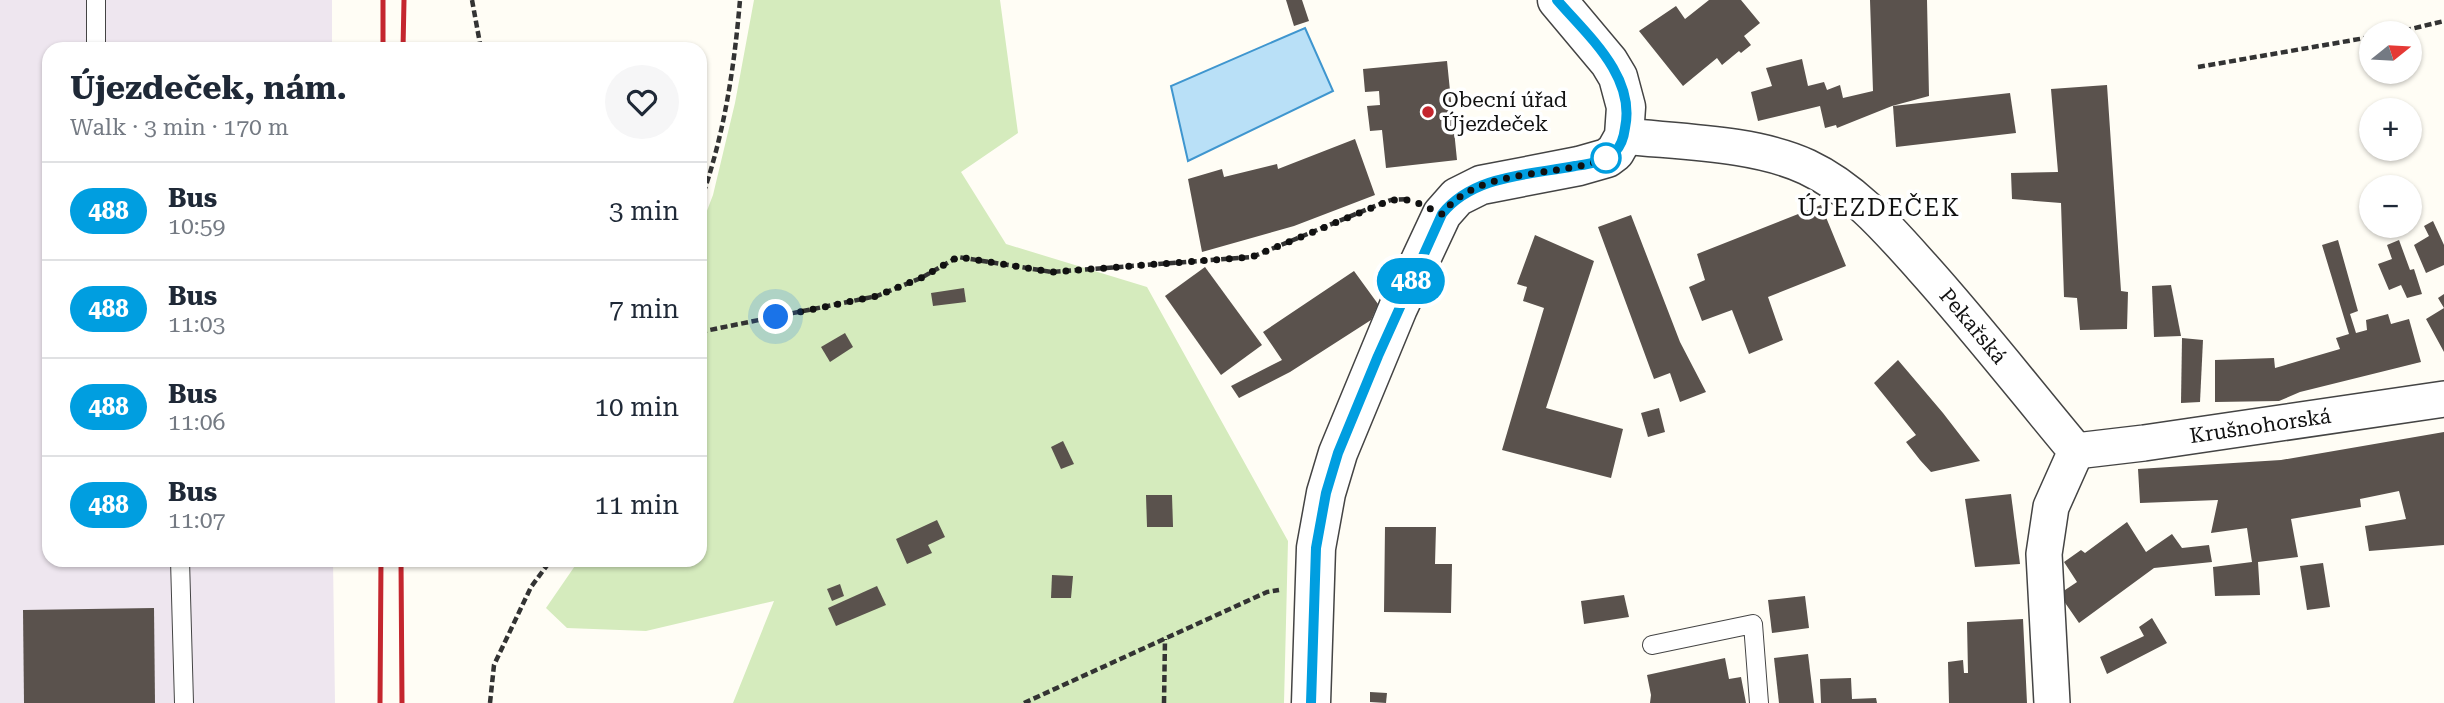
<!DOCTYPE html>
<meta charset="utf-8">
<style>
:root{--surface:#fff;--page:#f6f6f7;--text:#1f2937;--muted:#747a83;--line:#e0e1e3}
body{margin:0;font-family:"Roboto Serif",serif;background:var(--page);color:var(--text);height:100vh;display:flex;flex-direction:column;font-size:26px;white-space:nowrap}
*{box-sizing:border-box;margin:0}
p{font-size:23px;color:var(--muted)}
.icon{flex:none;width:38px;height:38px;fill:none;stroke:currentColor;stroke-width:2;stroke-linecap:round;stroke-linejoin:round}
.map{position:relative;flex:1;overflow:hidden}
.sheet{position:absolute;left:42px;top:42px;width:665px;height:525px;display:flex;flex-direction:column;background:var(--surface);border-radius:21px;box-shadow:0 2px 5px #0004}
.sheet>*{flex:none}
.badge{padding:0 14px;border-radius:23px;font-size:24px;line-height:46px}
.needle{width:46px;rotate:72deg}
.fabs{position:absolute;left:2359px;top:21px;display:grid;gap:14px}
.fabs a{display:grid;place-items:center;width:63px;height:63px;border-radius:50%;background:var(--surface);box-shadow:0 2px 5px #0004;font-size:35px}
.you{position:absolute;width:35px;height:35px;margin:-18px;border:5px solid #fff;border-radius:50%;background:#1a73e8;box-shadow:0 0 0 10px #1a73e833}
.map>.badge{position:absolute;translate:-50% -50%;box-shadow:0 0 0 4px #fff}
.round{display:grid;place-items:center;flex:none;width:74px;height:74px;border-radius:37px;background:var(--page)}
.headline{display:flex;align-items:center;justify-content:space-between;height:119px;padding:0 28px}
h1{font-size:33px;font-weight:700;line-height:52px}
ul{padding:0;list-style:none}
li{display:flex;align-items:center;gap:21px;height:98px;padding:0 28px;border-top:2px solid var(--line)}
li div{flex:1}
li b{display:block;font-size:26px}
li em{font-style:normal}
li .badge{min-width:77px;font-weight:700;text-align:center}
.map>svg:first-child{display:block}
.industrial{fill:#eee6ef}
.green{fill:#d5ebbd}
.water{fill:#b9e0f7;stroke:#3f96cf;stroke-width:2}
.building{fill:#5a524d}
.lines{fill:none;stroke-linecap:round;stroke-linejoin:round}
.service-casing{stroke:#444;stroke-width:20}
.minor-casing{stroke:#444;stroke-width:38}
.tertiary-casing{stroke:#444;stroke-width:41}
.path{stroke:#333;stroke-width:4.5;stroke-dasharray:7 3.5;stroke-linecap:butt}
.service{stroke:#fff;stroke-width:18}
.minor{stroke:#fff;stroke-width:35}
.tertiary{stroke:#fff;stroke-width:38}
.rail{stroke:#c4262e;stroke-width:5}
.line-casing{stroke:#fff;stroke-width:16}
.line{stroke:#009ee0;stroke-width:10}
.walk{stroke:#111;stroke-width:7;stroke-dasharray:0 12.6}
.poi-dot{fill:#c4262e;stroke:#fff;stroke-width:2.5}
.stop-dot{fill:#fff;stroke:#009ee0;stroke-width:3.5}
.labels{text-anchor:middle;stroke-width:7;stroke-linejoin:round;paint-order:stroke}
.poi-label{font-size:21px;fill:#111;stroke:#fff;text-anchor:start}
.street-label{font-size:21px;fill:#111;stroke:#fff}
.quarter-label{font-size:24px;letter-spacing:2px;fill:#111;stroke:#fff}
</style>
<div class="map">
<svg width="2444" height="703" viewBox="0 0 2444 703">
<rect width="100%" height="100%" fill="#fffdf5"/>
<path class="industrial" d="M0 0H332V49H49V560H333L335 703H0Z"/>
<path class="green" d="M754 0H1000L1018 133 961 172 1006 244 1147 287 1288 541 1284 703H733L774 601 646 631 567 628 546 608 579 560H700V229L713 195 735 103Z"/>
<path class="water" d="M1305 28 1333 91 1188 161 1171 86Z"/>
<g class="building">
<path d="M1286 0H1302L1309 21 1294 26Z"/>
<path d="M1709 0H1741L1760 23 1744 36 1751 45 1741 53 1739 51 1722 65 1717 58 1683 86 1639 31 1676 6 1685 19Z"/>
<path d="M1870 0H1927L1929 96 1892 106 1837 128 1836 125 1825 128 1820 106 1758 121 1751 92 1772 86 1766 68 1802 59 1808 86 1824 82 1827 90 1840 85 1843 98 1873 91Z"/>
<path d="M1447 61 1457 160 1386 168 1382 130 1370 131 1367 106 1380 105 1379 91 1365 92 1363 69Z"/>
<path d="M2107 85 2121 291 2128 292 2127 329 2080 330 2077 298 2064 297 2061 203 2012 199 2011 173 2058 172 2051 89Z"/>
<path d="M2010 93 2016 133 1896 147 1893 106Z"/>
<path d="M1355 139 1375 195 1294 226 1202 252 1188 179 1222 169 1224 177 1277 164 1278 169Z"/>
<path d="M1821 205 1846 266 1768 297 1783 340 1749 354 1732 310 1702 321 1689 287 1705 280 1697 254Z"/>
<path d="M1631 215 1680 342 1706 392 1680 402 1670 373 1654 379 1598 227Z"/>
<path d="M2433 221 2444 245V265L2426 273 2414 245 2429 236 2424 226Z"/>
<path d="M1535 235 1594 261 1546 408 1623 429 1611 478 1502 450 1544 308 1523 301 1527 287 1517 284Z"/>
<path d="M2338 240 2358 311 2350 314 2356 333 2367 330 2366 320 2388 314 2391 324 2409 319 2421 362 2300 392 2279 401 2215 402V360L2274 358 2275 368 2340 349 2336 338 2349 334 2322 245Z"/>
<path d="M2399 240 2410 270 2414 269 2422 294 2407 298 2401 285 2389 290 2378 264 2392 259 2387 245Z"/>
<path d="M1205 267 1262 345 1221 375 1165 296Z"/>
<path d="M1354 271 1378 304 1371 320 1290 372 1239 398 1231 386 1282 360 1263 332Z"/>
<path d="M2171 285 2181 336 2154 337 2152 286Z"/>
<path d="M964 288 966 302 933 306 931 293Z"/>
<path d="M2444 294V352L2426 319 2444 308 2438 298Z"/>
<path d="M845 333 853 347 830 362 821 347Z"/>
<path d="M2182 338 2203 340 2200 402 2181 403Z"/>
<path d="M1898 360 1943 413 1980 461 1931 472 1920 460 1906 442 1916 435 1874 383Z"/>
<path d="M1659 408 1665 432 1648 437 1641 413Z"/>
<path d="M2444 432V545L2369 551 2365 526 2406 519 2399 491 2360 499 2361 507 2291 519 2298 557 2258 562 2260 595 2215 596 2213 567 2252 562 2247 528 2211 533 2218 500 2140 503 2138 469 2281 460Z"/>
<path d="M1063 441 1074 464 1061 469 1051 447Z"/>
<path d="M2011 494 2020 564 1975 567 1965 499Z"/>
<path d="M1146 495H1172L1173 527H1147Z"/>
<path d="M937 520 945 537 928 545 932 553 907 564 896 539Z"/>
<path d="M2127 522 2146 552 2172 534 2182 548 2209 545 2212 562 2154 568 2079 623 2059 594 2077 582 2064 562 2081 550 2085 553Z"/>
<path d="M1385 527H1436L1435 564H1452L1451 613 1384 612Z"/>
<path d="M2323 563 2330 607 2307 610 2300 566Z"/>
<path d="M1052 575 1073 576 1071 598H1051Z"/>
<path d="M840 584 844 596 832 601 827 589Z"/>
<path d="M877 586 886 605 836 626 828 608Z"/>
<path d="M1624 595 1629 617 1584 624 1581 601Z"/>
<path d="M1805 596 1809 628 1772 633 1768 600Z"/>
<path d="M154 608 155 703H24L23 610Z"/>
<path d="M2152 618 2167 643 2107 674 2100 657 2144 636 2139 627Z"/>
<path d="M2023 619 2027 703H1949L1948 662 1963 660 1964 673H1968L1967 622Z"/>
<path d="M1808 654 1814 703H1779L1774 658Z"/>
<path d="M1725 658 1729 679 1741 677 1746 703H1650L1651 695 1647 675Z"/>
<path d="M1851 678 1852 699 1876 698 1877 703H1821L1820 679Z"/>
<path d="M1370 692 1387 693 1386 703 1370 702Z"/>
</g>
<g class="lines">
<g class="service-casing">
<g id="service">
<path d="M96 49V0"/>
<path d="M180 560 184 703"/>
<path d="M1652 645 1753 624 1759 703"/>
</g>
</g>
<g class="minor-casing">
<g id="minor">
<path id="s1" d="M1624 136C1680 142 1756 143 1807 167 1854 189 1888 229 1922 267 1976 327 2025 390 2076 451L2051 507 2044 554 2052 703"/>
<path id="s2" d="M2076 451 2144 443 2444 399"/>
</g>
</g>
<g class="tertiary-casing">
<path id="tertiary" d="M1311 703 1316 548 1326 493 1338 453 1398 308 1442 214 1457 197 1481 185 1579 166 1607 158 1615 152 1624 136 1626 107 1618 77 1609 62 1557 0"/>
</g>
<g class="path">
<path d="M472 0 481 49"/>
<path d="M2394 33 2444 21"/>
<path d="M2198 67 2371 37"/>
<path d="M700 203C724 136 734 70 740 0"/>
<path d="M700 332 877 296 921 278 958 257 1052 272 1252 257 1380 204 1391 200 1409 199"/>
<path d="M490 703 494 665 531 587 551 560"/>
<path d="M1024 703 1267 592 1279 590"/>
<path d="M1164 703 1165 639"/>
</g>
<use href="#service" class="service"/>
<use href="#minor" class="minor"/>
<use href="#tertiary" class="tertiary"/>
<g class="rail">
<path d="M383 49V0"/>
<path d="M403 49 404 0"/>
<path d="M401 560 402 703"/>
<path d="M380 703 381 560"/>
</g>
</g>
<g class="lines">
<g class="line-casing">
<path id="line" d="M1311 703 1316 548 1326 493 1338 453 1378 356 1442 214C1473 175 1529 175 1575 166 1588 164 1605 162 1615 152 1621 146 1624 136 1625 128 1636 76 1587 35 1557 0"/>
</g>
<use href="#line" class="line"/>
<path class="walk" d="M776 317 877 296 921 278 958 257 1052 272 1252 257 1391 200H1411L1442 214C1480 165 1557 179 1606 158"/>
</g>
<circle class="poi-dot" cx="1428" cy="112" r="7"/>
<circle class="stop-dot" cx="1606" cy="158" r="14"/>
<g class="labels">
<g class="poi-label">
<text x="1442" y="107">Obecní úřad<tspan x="1442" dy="24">Újezdeček</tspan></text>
</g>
<g class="street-label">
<text dy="7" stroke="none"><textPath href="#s1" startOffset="418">Pekařská</textPath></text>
<text dy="7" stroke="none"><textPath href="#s2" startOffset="186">Krušnohorská</textPath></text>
</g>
<g class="quarter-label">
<text x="1879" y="216">ÚJEZDEČEK</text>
</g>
</g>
</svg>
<div class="fabs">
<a><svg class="needle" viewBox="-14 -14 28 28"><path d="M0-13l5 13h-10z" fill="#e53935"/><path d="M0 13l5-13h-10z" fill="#747a83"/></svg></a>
<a>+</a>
<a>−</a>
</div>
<div class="you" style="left:776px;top:317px"></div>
<b class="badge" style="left:1411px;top:281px;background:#009ee0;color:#fff">488</b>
<section class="sheet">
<div class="headline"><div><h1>Újezdeček, nám.</h1><p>Walk · 3 min · 170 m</p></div><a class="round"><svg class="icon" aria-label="heart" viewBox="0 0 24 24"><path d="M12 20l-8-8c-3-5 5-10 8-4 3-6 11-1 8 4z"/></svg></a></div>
<ul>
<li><span class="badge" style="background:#009ee0;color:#fff">488</span><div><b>Bus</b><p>10:59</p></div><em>3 min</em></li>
<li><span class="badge" style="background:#009ee0;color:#fff">488</span><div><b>Bus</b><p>11:03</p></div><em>7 min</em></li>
<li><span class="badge" style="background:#009ee0;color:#fff">488</span><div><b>Bus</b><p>11:06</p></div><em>10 min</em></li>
<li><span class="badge" style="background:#009ee0;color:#fff">488</span><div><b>Bus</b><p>11:07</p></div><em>11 min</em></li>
</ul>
</section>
</div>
